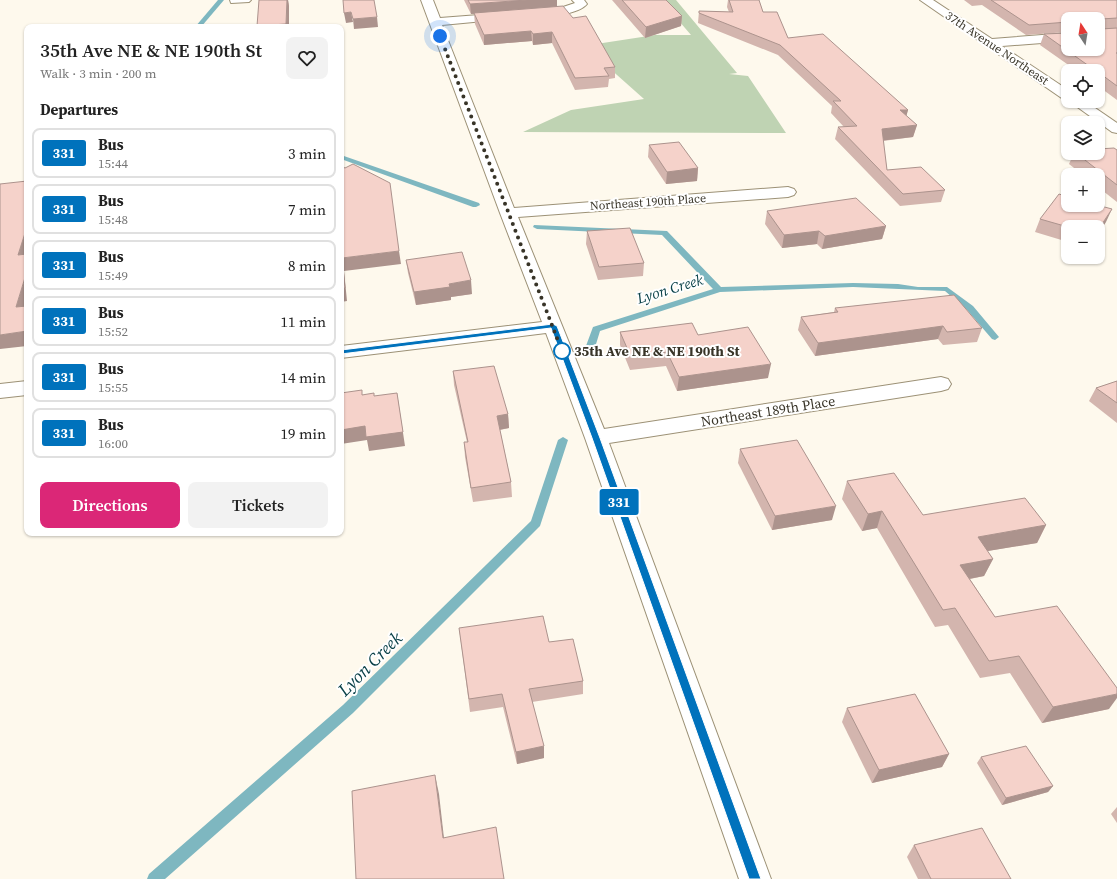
<!DOCTYPE html>
<meta charset="utf-8">
<style>
:root{--surface:#fff;--page:#f2f2f2;--text:#222;--muted:#767676;--line:#e0e0e0;--accent:#db2777}
body{margin:0;font-family:"Source Serif 4",serif;background:var(--page);color:var(--text);height:100vh;display:flex;flex-direction:column;font-size:15px;white-space:nowrap}
*{box-sizing:border-box;margin:0}
p{font-size:13px;color:var(--muted)}
.icon{flex:none;width:22px;height:22px;fill:none;stroke:currentColor;stroke-width:2;stroke-linecap:round;stroke-linejoin:round}
.map{position:relative;flex:1;overflow:hidden}
.details{position:absolute;left:24px;top:24px;width:320px;height:512px;display:flex;flex-direction:column;background:var(--surface);border-radius:8px;box-shadow:0 1px 3px #0004}
.details>*{flex:none}
.badge{padding:0 8px;border-radius:3px;font-size:14px;line-height:26px}
.needle{width:26px;rotate:348deg}
.tools{position:absolute;left:1061px;top:12px;display:grid;gap:8px}
.tools a{display:grid;place-items:center;width:44px;height:44px;border-radius:8px;background:var(--surface);box-shadow:0 1px 3px #0004;font-size:20px}
.you{position:absolute;width:20px;height:20px;margin:-10px;border:3px solid #fff;border-radius:50%;background:#1a73e8;box-shadow:0 0 0 6px #1a73e833}
.map>.badge{position:absolute;translate:-50% -50%;box-shadow:0 0 0 2px #fff}
h2{padding:0 16px;font-size:15px;line-height:36px}
.round{display:grid;place-items:center;flex:none;width:42px;height:42px;border-radius:8px;background:var(--page)}
.summary{display:flex;align-items:center;justify-content:space-between;height:68px;padding:0 16px}
h1{font-size:19px;font-weight:600;line-height:30px}
.button{display:flex;gap:8px;margin-top:auto;padding:8px 16px}
.button a{flex:1;height:46px;border-radius:8px;background:var(--accent);color:#fff;font-size:16px;font-weight:600;line-height:46px;text-align:center}
.button a+a{background:var(--page);color:var(--text)}
ul{padding:0;list-style:none}
li{display:flex;align-items:center;gap:12px;height:50px;margin:0 8px 6px;padding:0 8px;border:2px solid var(--line);border-radius:8px}
li div{flex:1}
li b{display:block;font-size:15px}
li em{font-style:normal}
li .badge{min-width:44px;font-weight:700;text-align:center}
.map>svg:first-child{display:block}
.green{fill:#bfd3b3}
.lines{fill:none;stroke-linecap:round;stroke-linejoin:round}
.stream{fill:#7eb7c0;fill-rule:evenodd}
.minor-casing{stroke:#9c9176;stroke-width:2}
.minor{fill:#fff;fill-rule:evenodd}
.wall{fill:#d3b5ae}
.shaded-wall{fill:#ac938d}
.building{fill:#f5d2ca;stroke:#ac938d}
.line{fill:#0072bc;stroke:#fff}
.walk{stroke:#383428;stroke-width:4;stroke-dasharray:0 7.2}
.stop-dot{fill:#fff;stroke:#0072bc;stroke-width:2}
.labels{text-anchor:middle;stroke-width:4;stroke-linejoin:round;paint-order:stroke}
.far-street-label{font-size:12px;fill:#383428;stroke:#fff}
.stop-label{font-size:14px;font-weight:bold;fill:#383428;stroke:#fff;text-anchor:start}
.street-label{font-size:14px;fill:#383428;stroke:#fff}
.water-label{font-size:15px;font-style:italic;fill:#0a4148;stroke:#fff}
.near-water-label{font-size:18px;font-style:italic;fill:#0a4148;stroke:#fff}
</style>
<div class="map">
<svg width="1117" height="879" viewBox="0 0 1117 879">
<rect width="100%" height="100%" fill="#fef9ed"/>
<path class="green" d="M661 0H676L737 73 729 74 748 76 786 133 523 132 571 110 644 99 608 67 557 50 655 35H691Z"/>
<g class="lines">
<g class="stream">
<path d="M218 0H224L201 27H195Z"/>
<path d="M341 155 479 203 480 205 476 207H473L341 159Z"/>
<path d="M534 225 667 231 721 287 853 283 898 284 918 287H947L973 306 999 337 995 340 992 339 967 310 945 291 853 287 720 292 600 331 593 354 588 357 583 354 593 327 713 289 662 235 537 229 533 227Z"/>
<path d="M563 437 568 440 540 526 353 713 165 879H147L149 874 343 705 531 521 558 440Z"/>
</g>
<g class="minor-casing">
<g id="minor">
<path d="M230 0H251L249 2 231 3Z"/>
<path d="M421 0H433L440 18 505 13 509 14 511 16 509 18 505 19 442 25 514 208 788 187 794 189 796 192 794 195 788 197 518 217 604 429 941 377 948 379 951 384 948 389 941 391 609 443 771 879H739L585 438 546 333 341 358V346L542 322 500 213Z"/>
<path d="M572 0H584L587 4C579 14 545 19 533 16L531 14 533 12 537 11 560 8 575 3Z"/>
<path d="M920 0H933L992 39 1068 33V41L1002 46 1068 90V100L1063 99Z"/>
<path d="M1069 101H1085L1117 123V133L1112 132Z"/>
<path d="M27 381V395L0 398V384Z"/>
</g>
</g>
<use href="#minor" class="minor"/>
</g>
<g class="wall">
<path d="M259 0H288L289 6V27H258Z"/>
<path d="M464 0H557V6L615 67V78L609 79 608 87 575 90 552 43 533 45 532 41 484 45 475 24 474 14H471Z"/>
<path d="M612 0H666L682 16 681 26 645 38Z"/>
<path d="M728 0H759L763 12 788 38 908 110 906 116 917 125 913 137 883 141 887 170 945 190 941 202 900 206 835 139 838 127H844L831 113 832 106 778 55 698 23 699 11 729 12 727 7Z"/>
<path d="M964 0H1117V100L1098 86V71H1077L1040 45 1044 34 1068 49 1098 19H1068V32L1026 35 982 5 972 6Z"/>
<path d="M649 145 698 168 697 181 666 184 648 157Z"/>
<path d="M1117 150V202L1098 187V175H1083L1069 164 1074 153H1098Z"/>
<path d="M767 211 886 226 882 239 822 249 817 244 782 248 765 224Z"/>
<path d="M1040 219 1106 222 1068 227V242L1035 232Z"/>
<path d="M587 231 644 263 643 276 598 280 586 244Z"/>
<path d="M406 260 472 294 451 297V300L416 305 408 273Z"/>
<path d="M835 308 982 328 977 342 943 345 938 339 815 356 798 330 801 317 834 312Z"/>
<path d="M620 332 698 335 768 378 677 391 666 366 630 370 620 345Z"/>
<path d="M453 371 508 414 509 428 500 430 511 482 512 497 473 502 465 457 464 442H467L454 385Z"/>
<path d="M1117 381V423L1089 401 1096 388Z"/>
<path d="M740 449 832 520 772 530 738 463Z"/>
<path d="M847 481 923 515 1046 525 1037 543 987 551 993 559 984 576 970 579 995 617 1109 709 1042 723 1010 673 980 678 948 625 935 627 877 528 862 531 842 499Z"/>
<path d="M459 628 549 642 583 681V694L532 702 544 758 517 764 503 707 470 712Z"/>
<path d="M847 708 949 754 942 767 872 783 842 722Z"/>
<path d="M981 757 1053 786 1048 792 1002 805 977 763Z"/>
<path d="M1117 807V823L1111 814Z"/>
<path d="M914 845 1011 879H918L907 857Z"/>
</g>
<g class="shaded-wall">
<path d="M287 0H288L289 6V27H287L286 24Z"/>
<path d="M527 0H557V8L471 14 470 4Z"/>
<path d="M351 12 353 22 346 23 344 13Z"/>
<path d="M682 16 681 26 645 38 646 27Z"/>
<path d="M377 17 378 27 354 29 353 19Z"/>
<path d="M531 31 532 41 484 45V35Z"/>
<path d="M552 32V43L533 45V34Z"/>
<path d="M900 110H908L905 121Z"/>
<path d="M917 125 913 137 879 141 882 129Z"/>
<path d="M698 168 697 181 666 184 667 172Z"/>
<path d="M1112 209 1106 222 1098 235V230Z"/>
<path d="M886 226 882 239 822 249 825 236Z"/>
<path d="M27 227V258L18 255Z"/>
<path d="M819 231 817 244 782 248 784 235Z"/>
<path d="M399 251 401 264 344 271 347 301 341 302 342 258Z"/>
<path d="M27 271V304L22 321 16 307Z"/>
<path d="M471 280 472 294 451 297V300L416 305 414 292 449 284Z"/>
<path d="M943 326 938 339 815 356 818 343Z"/>
<path d="M27 331V346L0 349V335Z"/>
<path d="M771 364 768 378 677 391 679 377Z"/>
<path d="M397 393 405 446 369 451 367 440 341 444V430Z"/>
<path d="M508 414 509 428 498 430 497 416Z"/>
<path d="M836 506 832 520 772 530 775 516Z"/>
<path d="M882 511 877 528 862 531 868 514Z"/>
<path d="M1046 525 1037 543 970 554 978 537Z"/>
<path d="M993 559 984 576 953 582 960 565Z"/>
<path d="M1117 694V698L1109 709 1042 723 1053 707Z"/>
<path d="M544 746V758L517 764 516 752Z"/>
<path d="M949 754 942 767 872 783 879 770Z"/>
<path d="M435 775 439 794 446 856 443 838Z"/>
<path d="M1053 786 1048 792 1002 805 1006 798Z"/>
</g>
<g class="building">
<path d="M259 0H287L286 24 257 26Z"/>
<path d="M343 0H374L377 17 353 19 351 12 344 13Z"/>
<path d="M468 0H527L470 4Z"/>
<path d="M622 0H666L682 16 646 27Z"/>
<path d="M729 0H759L763 12H777L788 38 823 34 908 110H900L917 125 882 129 887 170 921 167 945 190 903 194 838 127 857 126 833 101H841L780 45 699 13V11L733 12Z"/>
<path d="M991 0H1117V18L1101 19V29L1117 28V53H1116H1117V86L1098 72V71H1096L1044 34 1068 33V49H1098V19H1068V22L1029 25Z"/>
<path d="M563 6 573 18 586 16 615 67 604 68 609 76 575 78 552 32 533 34 531 31 484 35 474 13Z"/>
<path d="M679 142 698 168 667 172 649 145Z"/>
<path d="M1114 148 1117 150V185L1076 153H1098V149Z"/>
<path d="M353 164 390 183 399 251 342 258 345 288H341V166L345 168Z"/>
<path d="M27 181V227L18 255 27 254V271L16 307 27 306V331L0 335V184Z"/>
<path d="M1059 194 1068 197V205H1097L1112 209 1098 230V227H1068L1040 219Z"/>
<path d="M856 198 886 226 825 236 819 231 784 235 767 211Z"/>
<path d="M630 228 644 263 599 267 587 231Z"/>
<path d="M462 252 471 280 449 284 450 287 414 292 406 260Z"/>
<path d="M954 295 982 328 947 332 943 326 818 343 801 317 838 312 835 308Z"/>
<path d="M692 323 698 335 748 327 771 364 679 377 667 352 631 357 620 332Z"/>
<path d="M494 366 508 414 497 416 511 482 471 488 464 442H468L453 371Z"/>
<path d="M1117 381V403L1096 388Z"/>
<path d="M362 390V395L374 393V396L397 393 403 432 366 437 365 426 341 430V393Z"/>
<path d="M797 440 836 506 775 516 740 449Z"/>
<path d="M894 473 923 515 1025 498 1046 525 978 537 993 559 960 565 995 617 1057 606 1117 688V694L1053 707 1019 656 989 661 955 608 943 610 882 511 868 514 847 481Z"/>
<path d="M543 616 549 642 573 639 583 681 529 689 544 746 516 752 502 694 469 699 459 628Z"/>
<path d="M915 694 949 754 879 770 847 708Z"/>
<path d="M1026 746 1053 786 1006 798 981 757Z"/>
<path d="M435 775 443 838 496 827 504 879H356L352 791Z"/>
<path d="M982 828 1011 879H931L914 845Z"/>
</g>
<path class="line" d="M553 324 557 326 600 438 761 879H749L592 438 551 328 341 354 337 352 341 350Z"/>
<g class="lines">
<path class="walk" d="M440 36 562 351"/>
</g>
<circle class="stop-dot" cx="562" cy="351" r="8"/>
<g class="labels">
<g class="far-street-label">
<text transform="translate(997 48) rotate(34)" y="4">37th Avenue Northeast</text>
<text transform="translate(648 202) rotate(-4)" y="4">Northeast 190th Place</text>
</g>
<g class="stop-label">
<text x="574" y="356">35th Ave NE &amp; NE 190th St</text>
</g>
<g class="street-label">
<text transform="translate(768 411) rotate(-9)" y="5">Northeast 189th Place</text>
</g>
<g class="water-label">
<text transform="translate(670 289) rotate(-17)" y="5">Lyon Creek</text>
</g>
<g class="near-water-label">
<text transform="translate(370 664) rotate(-45)" y="6">Lyon Creek</text>
</g>
</g>
</svg>
<div class="tools">
<a><svg class="needle" viewBox="-14 -14 28 28"><path d="M0-13l5 13h-10z" fill="#e53935"/><path d="M0 13l5-13h-10z" fill="#767676"/></svg></a>
<a><svg class="icon" aria-label="locate" viewBox="0 0 24 24"><circle cx="12" cy="12" r="6"/><path d="M12 2v4M12 18v4M2 12h4M18 12h4"/></svg></a>
<a><svg class="icon" aria-label="layers" viewBox="0 0 24 24"><path d="M12 4l9 5-9 5-9-5zM3 14l9 5 9-5"/></svg></a>
<a>+</a>
<a>−</a>
</div>
<div class="you" style="left:440px;top:36px"></div>
<b class="badge" style="left:619px;top:502px;background:#0072bc;color:#fff">331</b>
<section class="details">
<div class="summary"><div><h1>35th Ave NE &amp; NE 190th St</h1><p>Walk · 3 min · 200 m</p></div><a class="round"><svg class="icon" aria-label="heart" viewBox="0 0 24 24"><path d="M12 20l-8-8c-3-5 5-10 8-4 3-6 11-1 8 4z"/></svg></a></div>
<h2>Departures</h2>
<ul>
<li><span class="badge" style="background:#0072bc;color:#fff">331</span><div><b>Bus</b><p>15:44</p></div><em>3 min</em></li>
<li><span class="badge" style="background:#0072bc;color:#fff">331</span><div><b>Bus</b><p>15:48</p></div><em>7 min</em></li>
<li><span class="badge" style="background:#0072bc;color:#fff">331</span><div><b>Bus</b><p>15:49</p></div><em>8 min</em></li>
<li><span class="badge" style="background:#0072bc;color:#fff">331</span><div><b>Bus</b><p>15:52</p></div><em>11 min</em></li>
<li><span class="badge" style="background:#0072bc;color:#fff">331</span><div><b>Bus</b><p>15:55</p></div><em>14 min</em></li>
<li><span class="badge" style="background:#0072bc;color:#fff">331</span><div><b>Bus</b><p>16:00</p></div><em>19 min</em></li>
</ul>
<div class="button"><a>Directions</a><a>Tickets</a></div>
</section>
</div>
